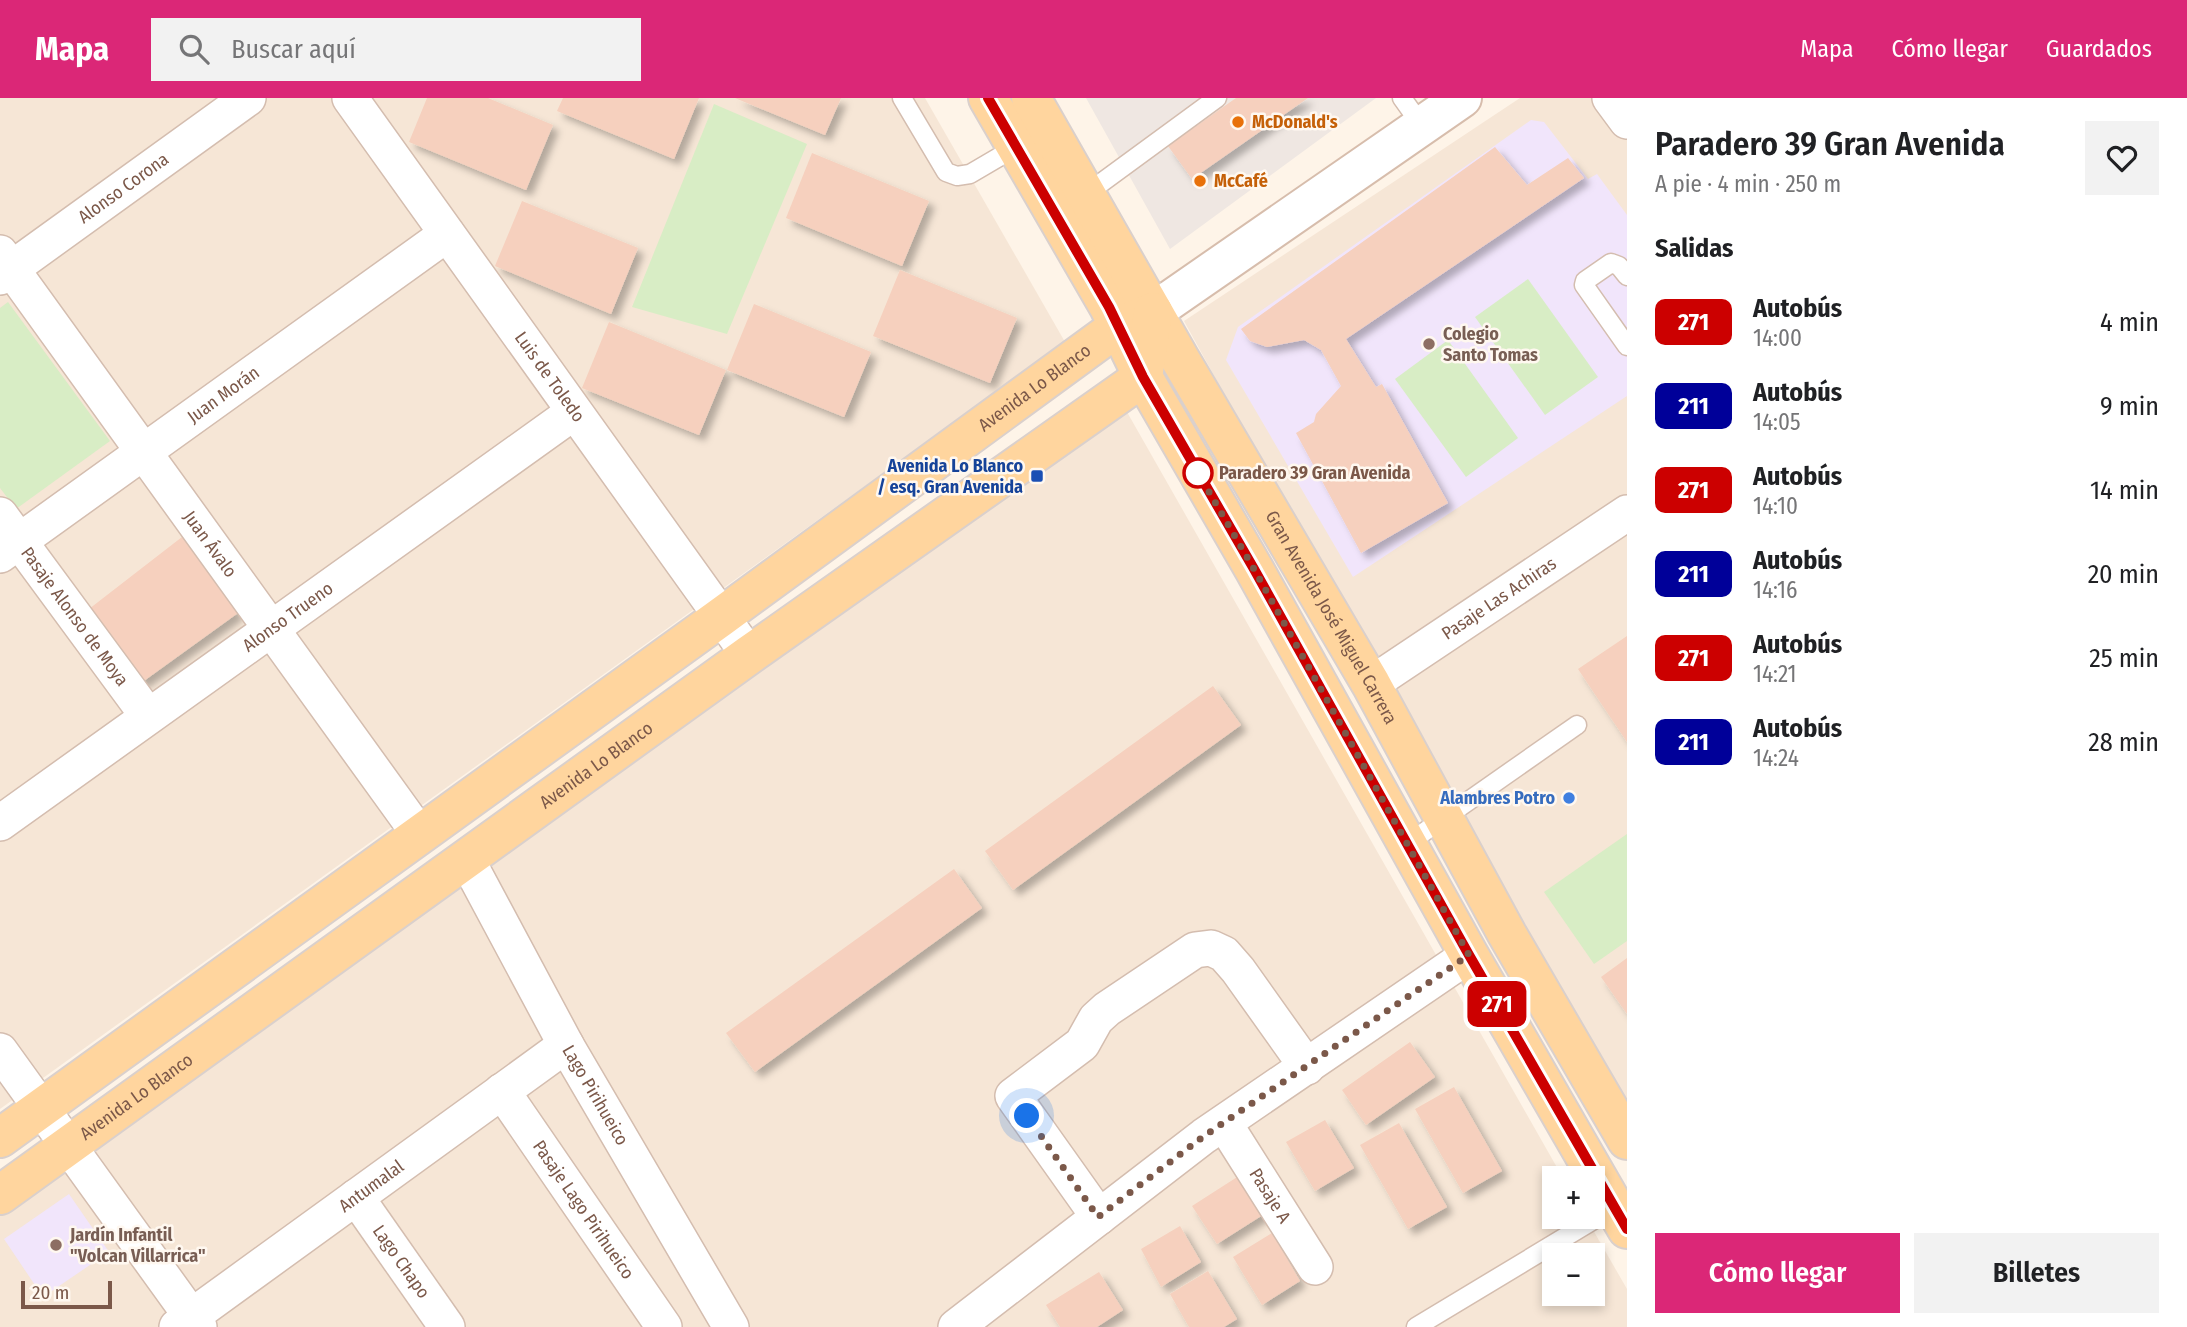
<!DOCTYPE html>
<html lang="es">
<meta charset="utf-8">
<style>
:root{--surface:#fff;--page:#f2f2f2;--text:#202124;--muted:#757577;--accent:#db2777}
body{margin:0;font-family:"Fira Sans Condensed",sans-serif;background:var(--page);color:var(--text);height:100vh;display:flex;flex-direction:column;font-size:26px;white-space:nowrap}
*{box-sizing:border-box;margin:0}
p{font-size:23px;color:var(--muted)}
.icon{flex:none;width:38px;height:38px;fill:none;stroke:currentColor;stroke-width:2;stroke-linecap:round;stroke-linejoin:round}
.map{position:relative;flex:1;overflow:hidden}
.side{display:flex;flex-direction:column;background:var(--surface);width:560px}
.side>*{flex:none}
.badge{padding:0 14px;border-radius:10px;font-size:24px;line-height:46px}
.tools{position:absolute;left:1542px;top:1068px;display:grid;gap:14px}
.tools a{display:grid;place-items:center;width:63px;height:63px;border-radius:0px;background:var(--surface);box-shadow:0 4px 10px #0003;font-size:35px}
.scale{position:absolute;left:21px;bottom:18px;width:91px;box-sizing:border-box;padding-left:7px;border:4px solid #7b5849;border-top:0;font-size:19px;line-height:24px;white-space:nowrap;color:#7b5849;-webkit-text-stroke:5px #fff8f0;paint-order:stroke}
.you{position:absolute;width:35px;height:35px;margin:-18px;border:5px solid #fff;border-radius:50%;background:#1a73e8;box-shadow:0 0 0 10px #1a73e833}
.map>.badge{position:absolute;translate:-50% -50%;box-shadow:0 0 0 4px #fff}
h2{padding:0 28px;font-size:26px;line-height:63px}
.round{display:grid;place-items:center;flex:none;width:74px;height:74px;border-radius:0px;background:var(--page)}
.overview{display:flex;align-items:center;justify-content:space-between;height:119px;padding:0 28px}
h1{font-size:33px;font-weight:600;line-height:52px}
.button{display:flex;gap:14px;margin-top:auto;padding:14px 28px}
.button a{flex:1;height:80px;border-radius:0px;background:var(--accent);color:#fff;font-size:28px;font-weight:600;line-height:80px;text-align:center}
.button a+a{background:var(--page);color:var(--text)}
ul{padding:0;list-style:none}
li{display:flex;align-items:center;gap:21px;height:84px;padding:0 28px}
li div{flex:1}
li b{display:block;font-size:26px}
li em{font-style:normal}
li .badge{min-width:77px;font-weight:700;text-align:center}
header{display:flex;align-items:center;gap:42px;box-sizing:border-box;height:98px;padding:0 35px;background:var(--accent);color:#fff}
header strong{font-size:33px}
nav{display:flex;gap:38px;margin-inline-start:auto;font-size:24px}
.search{width:490px;height:63px;background:var(--page);display:flex;align-items:center;gap:18px;box-sizing:border-box;padding:0 24px;border-radius:0px;color:var(--muted);font-size:26px}
main{display:flex;flex:1;min-height:0}
.map>svg:first-child{display:block}
.residential{fill:#f6e6d6;fill-rule:evenodd}
.industrial{fill:#efe7e2}
.education{fill:#f1e5fb}
.green{fill:#d8edc5}
.building{fill:#f6d0be;filter:url(#shadow)}
.lines{fill:none;stroke-linecap:round;stroke-linejoin:round}
.service-casing{stroke:#d4bdaf;stroke-width:21}
.minor-casing{stroke:#d4bdaf;stroke-width:38}
.secondary-casing{stroke:#d7bdac;stroke-width:42}
.primary-casing{stroke:#dad0cc;stroke-width:42}
.service{stroke:#fff;stroke-width:18}
.minor{stroke:#fff;stroke-width:35}
.secondary{stroke:#fff;stroke-width:38}
.primary{stroke:#ffd59e;stroke-width:38}
.line-casing{stroke:#fff;stroke-width:16}
.line{stroke:#c00;stroke-width:10}
.walk{stroke:#7b5849;stroke-width:7;stroke-dasharray:0 12.6}
.food-dot{fill:#e8710a;stroke:#fff8f0;stroke-width:2.5}
.education-dot{fill:#8d6e63;stroke:#fff8f0;stroke-width:2.5}
.stop-dot{fill:#fff;stroke:#c00;stroke-width:3.5}
.transit-dot{fill:#1a4fb4;stroke:#fff8f0;stroke-width:2.5}
.shop-dot{fill:#3f7fe0;stroke:#fff8f0;stroke-width:2.5}
.labels{text-anchor:middle;stroke-width:5;stroke-linejoin:round;paint-order:stroke}
.food-label{font-size:18px;font-weight:bold;fill:#c56008;stroke:#fff8f0;text-anchor:start}
.street-label{font-size:18px;fill:#7b5849;stroke:#fff8f0}
.education-label{font-size:18px;font-weight:bold;fill:#785e54;stroke:#fff8f0;text-anchor:start}
.transit-label{font-size:18px;font-weight:bold;fill:#164399;stroke:#fff8f0;text-anchor:end}
.stop-label{font-size:18px;font-weight:bold;fill:#7b5849;stroke:#fff8f0;text-anchor:start}
.shop-label{font-size:18px;font-weight:bold;fill:#366cbe;stroke:#fff8f0;text-anchor:end}
</style>
<header>
<strong>Mapa</strong>
<div class="search"><svg class="icon" aria-label="search" viewBox="0 0 24 24"><circle cx="10" cy="10" r="6"/><path d="M15 15l6 6"/></svg>Buscar aquí</div>
<nav><a>Mapa</a><a>Cómo llegar</a><a>Guardados</a></nav>
</header>
<main>
<div class="map">
<svg width="1627" height="1229" viewBox="0 0 1627 1229">
<defs>
<filter id="shadow"><feDropShadow dx="6" dy="6" stdDeviation="3.5" flood-color="#0004"/></filter>
</defs>
<rect width="100%" height="100%" fill="#fef4e8"/>
<g class="residential">
<path d="M0 0H925L1065 244 0 1011Z"/>
<path d="M1520 0H1627V1014L1507 811 1184 223Z"/>
<path d="M1123 307 1563 1080H1554V1118H1585L1627 1191V1229H0V1118ZM1554 1157H1592V1195H1554Z"/>
</g>
<path class="industrial" d="M1086 0H1376L1170 151Z"/>
<g class="education">
<path d="M1531 22 1544 24 1588 81 1597 76 1627 117V298L1353 479 1226 262 1238 229Z"/>
<path d="M69 1096 109 1154 43 1199 4 1141Z"/>
</g>
<g class="green">
<path d="M714 6 807 46 727 236 632 209Z"/>
<path d="M1528 181 1598 279 1545 317 1475 219Z"/>
<path d="M8 204 110 343 16 411 0 390V210Z"/>
<path d="M1448 242 1518 340 1466 379 1395 281Z"/>
<path d="M1627 736V843L1594 866 1544 794Z"/>
</g>
<g class="building">
<path d="M427 0H488L553 27 526 92 409 44Z"/>
<path d="M563 0H699L674 61 557 13Z"/>
<path d="M735 0H841L825 37Z"/>
<path d="M1236 0H1308L1192 81 1168 48Z"/>
<path d="M1495 49 1527 87 1568 60 1584 80 1346 241 1376 289 1382 286 1448 405 1361 455 1296 335 1314 324 1316 316 1341 288 1321 252 1304 242 1267 249 1250 243 1241 231Z"/>
<path d="M812 55 929 103 902 168 786 120Z"/>
<path d="M522 103 638 150 611 216 495 168Z"/>
<path d="M900 172 1017 220 990 285 873 238Z"/>
<path d="M754 206 871 254 844 319 727 272Z"/>
<path d="M609 224 726 272 699 337 582 290Z"/>
<path d="M182 439 238 515 141 585 89 511Z"/>
<path d="M1627 538V644L1578 571Z"/>
<path d="M1213 588 1241 627 1013 792 985 753Z"/>
<path d="M954 771 982 810 755 974 726 935Z"/>
<path d="M1627 860V916L1601 879Z"/>
<path d="M1410 944 1435 979 1366 1027 1342 992Z"/>
<path d="M1454 989 1502 1073 1463 1095 1415 1011Z"/>
<path d="M1325 1022 1354 1070 1315 1093 1286 1044Z"/>
<path d="M1399 1025 1447 1109 1408 1131 1360 1047Z"/>
<path d="M1245 1074 1269 1113 1217 1146 1192 1108Z"/>
<path d="M1180 1128 1201 1164 1161 1189 1141 1151Z"/>
<path d="M1272 1135 1300 1183 1262 1207 1233 1159Z"/>
<path d="M1208 1173 1237 1221 1224 1229H1189L1170 1196Z"/>
<path d="M1099 1174 1123 1212 1097 1229H1060L1046 1207Z"/>
</g>
<g class="lines">
<g class="service-casing">
<g id="service">
<path d="M902 0 946 74 957 78 970 76 1016 49"/>
<path d="M1402 0 1422 28"/>
<path d="M1086 96 1217 0"/>
<path d="M1627 178 1619 168 1611 165 1585 183 1584 187 1627 248"/>
<path d="M1407 746 1577 627"/>
<path d="M1416 1229 1615 1109"/>
</g>
</g>
<g class="minor-casing">
<g id="minor">
<path id="s1" d="M350 0 749 557"/>
<path d="M1610 0 1627 23"/>
<path id="s2" d="M0 155 420 737"/>
<path id="s3" d="M0 179 248 0"/>
<path id="s4" d="M0 417 148 618"/>
<path id="s5" d="M0 457 447 136"/>
<path id="s6" d="M1371 586 1627 415"/>
<path id="s7" d="M0 725 574 314"/>
<path id="s8" d="M467 762 566 947 731 1229"/>
<path d="M0 953 199 1229"/>
<path id="s9" d="M502 993 664 1229"/>
<path id="s10" d="M1224 1025 1315 1169"/>
<path id="s11" d="M356 1099 447 1229"/>
<path d="M1099 1119 1013 998 1082 946 1096 921 1107 911 1195 852 1211 850 1224 856 1238 872 1307 969"/>
<path id="s12" d="M177 1229 566 947"/>
<path d="M956 1229 1204 1038 1469 857"/>
</g>
</g>
<g class="secondary-casing">
<path id="secondary" d="M1153 214 1462 0"/>
</g>
<g class="primary-casing">
<g id="primary">
<path d="M988 0 1109 209 1143 279 1254 471 1469 857 1627 1131"/>
<path id="s13" d="M1031 0 1180 261 1371 586 1507 836 1627 1042"/>
<path id="s14" d="M0 1040 721 519 1119 228 1153 214"/>
<path id="s15" d="M0 1097 749 557 1143 279 1153 214"/>
</g>
</g>
<use href="#service" class="service"/>
<use href="#minor" class="minor"/>
<use href="#secondary" class="secondary"/>
<use href="#primary" class="primary"/>
</g>
<g class="lines">
<g class="line-casing">
<path id="line" d="M988 0 1109 209 1143 279 1254 471 1469 857 1627 1131"/>
</g>
<use href="#line" class="line"/>
<path class="walk" d="M1027 1018 1098 1119 1204 1038 1469 857 1254 471 1198 375"/>
</g>
<g class="food-dot">
<circle cx="1238" cy="24" r="7"/>
<circle cx="1200" cy="83" r="7"/>
</g>
<g class="education-dot">
<circle cx="1429" cy="246" r="7"/>
<circle cx="56" cy="1147" r="7"/>
</g>
<circle class="stop-dot" cx="1198" cy="375" r="14"/>
<rect class="transit-dot" x="1030" y="371" width="14" height="14" rx="3.5"/>
<circle class="shop-dot" cx="1569" cy="700" r="7"/>
<g class="labels">
<g class="food-label">
<text x="1252" y="30">McDonald's</text>
<text x="1214" y="89">McCafé</text>
</g>
<g class="street-label">
<text dy="6" stroke="none"><textPath href="#s3" startOffset="152">Alonso Corona</textPath></text>
<text dy="6" stroke="none"><textPath href="#s1" startOffset="343">Luis de Toledo</textPath></text>
<text dy="6" stroke="none"><textPath href="#s14" startOffset="1278">Avenida Lo Blanco</textPath></text>
<text dy="6" stroke="none"><textPath href="#s5" startOffset="275">Juan Morán</textPath></text>
<text dy="6" stroke="none"><textPath href="#s2" startOffset="359">Juan Ávalo</textPath></text>
<text dy="6" stroke="none"><textPath href="#s6" startOffset="154">Pasaje Las Achiras</textPath></text>
<text dy="6" stroke="none"><textPath href="#s4" startOffset="126">Pasaje Alonso de Moya</textPath></text>
<text dy="6" stroke="none"><textPath href="#s7" startOffset="354">Alonso Trueno</textPath></text>
<text dy="6" stroke="none"><textPath href="#s13" startOffset="600">Gran Avenida José Miguel Carrera</textPath></text>
<text dy="6" stroke="none"><textPath href="#s15" startOffset="735">Avenida Lo Blanco</textPath></text>
<text dy="6" stroke="none"><textPath href="#s8" startOffset="268">Lago Pirihueico</textPath></text>
<text dy="6" stroke="none"><textPath href="#s15" startOffset="168">Avenida Lo Blanco</textPath></text>
<text dy="6" stroke="none"><textPath href="#s12" startOffset="240">Antumalal</textPath></text>
<text dy="6" stroke="none"><textPath href="#s10" startOffset="86">Pasaje A</textPath></text>
<text dy="6" stroke="none"><textPath href="#s9" startOffset="144">Pasaje Lago Pirihueico</textPath></text>
<text dy="6" stroke="none"><textPath href="#s11" startOffset="79">Lago Chapo</textPath></text>
</g>
<g class="education-label">
<text x="1443" y="242">Colegio<tspan x="1443" dy="21">Santo Tomas</tspan></text>
<text x="70" y="1143">Jardín Infantil<tspan x="70" dy="21">"Volcan Villarrica"</tspan></text>
</g>
<g class="transit-label">
<text x="1023" y="374">Avenida Lo Blanco<tspan x="1023" dy="21">/ esq. Gran Avenida</tspan></text>
</g>
<g class="stop-label">
<text x="1219" y="381">Paradero 39 Gran Avenida</text>
</g>
<g class="shop-label">
<text x="1555" y="706">Alambres Potro</text>
</g>
</g>
</svg>
<div class="tools">
<a>+</a>
<a>−</a>
</div>
<div class="scale">20 m</div>
<div class="you" style="left:1027px;top:1018px"></div>
<b class="badge" style="left:1497px;top:906px;background:#c00;color:#fff">271</b>
</div>
<section class="side">
<div class="overview"><div><h1>Paradero 39 Gran Avenida</h1><p>A pie · 4 min · 250 m</p></div><a class="round"><svg class="icon" aria-label="heart" viewBox="0 0 24 24"><path d="M12 20l-8-8c-3-5 5-10 8-4 3-6 11-1 8 4z"/></svg></a></div>
<h2>Salidas</h2>
<ul>
<li><span class="badge" style="background:#c00;color:#fff">271</span><div><b>Autobús</b><p>14:00</p></div><em>4 min</em></li>
<li><span class="badge" style="background:#009;color:#fff">211</span><div><b>Autobús</b><p>14:05</p></div><em>9 min</em></li>
<li><span class="badge" style="background:#c00;color:#fff">271</span><div><b>Autobús</b><p>14:10</p></div><em>14 min</em></li>
<li><span class="badge" style="background:#009;color:#fff">211</span><div><b>Autobús</b><p>14:16</p></div><em>20 min</em></li>
<li><span class="badge" style="background:#c00;color:#fff">271</span><div><b>Autobús</b><p>14:21</p></div><em>25 min</em></li>
<li><span class="badge" style="background:#009;color:#fff">211</span><div><b>Autobús</b><p>14:24</p></div><em>28 min</em></li>
</ul>
<div class="button"><a>Cómo llegar</a><a>Billetes</a></div>
</section>
</main>
